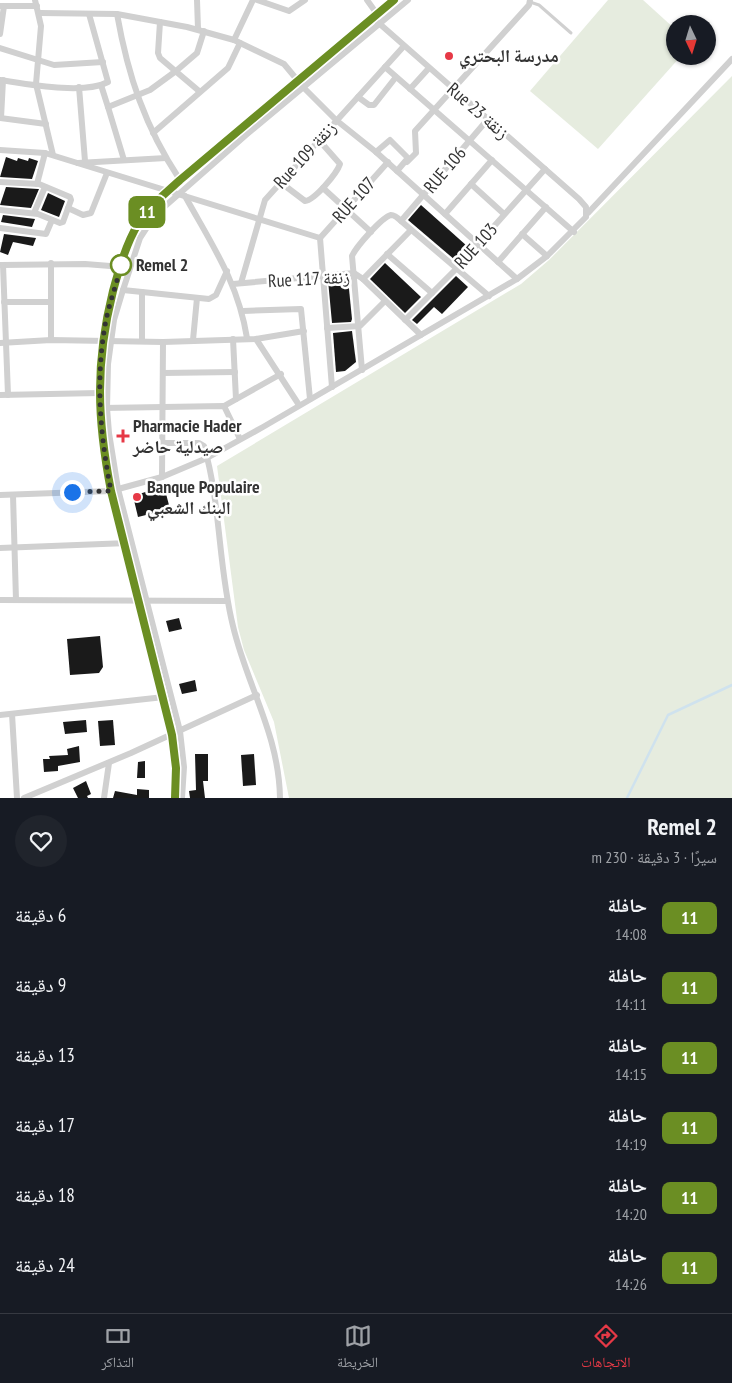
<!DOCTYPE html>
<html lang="ar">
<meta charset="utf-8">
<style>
:root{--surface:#171b24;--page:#20242c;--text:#f1f3f6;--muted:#9ea1a6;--line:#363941;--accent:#e63946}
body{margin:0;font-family:"PT Sans Narrow","Noto Naskh Arabic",sans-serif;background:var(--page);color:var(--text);direction:rtl;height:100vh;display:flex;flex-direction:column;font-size:19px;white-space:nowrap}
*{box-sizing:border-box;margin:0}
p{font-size:16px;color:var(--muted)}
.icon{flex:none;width:28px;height:28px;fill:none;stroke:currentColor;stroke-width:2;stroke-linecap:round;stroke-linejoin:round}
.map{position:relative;height:798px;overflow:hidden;direction:ltr}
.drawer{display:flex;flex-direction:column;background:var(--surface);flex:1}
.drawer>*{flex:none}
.badge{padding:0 10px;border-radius:8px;font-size:18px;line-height:32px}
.needle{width:32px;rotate:176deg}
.buttons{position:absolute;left:666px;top:15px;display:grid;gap:10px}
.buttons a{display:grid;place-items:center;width:50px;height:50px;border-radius:50%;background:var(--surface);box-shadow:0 1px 4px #0004;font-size:25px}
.you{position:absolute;width:25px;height:25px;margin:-12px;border:4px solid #fff;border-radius:50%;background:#1a73e8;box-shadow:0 0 0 8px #1a73e833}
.map>.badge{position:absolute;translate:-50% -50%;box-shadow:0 0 0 2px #fff}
.round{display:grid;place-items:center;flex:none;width:52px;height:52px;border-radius:26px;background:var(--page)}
.summary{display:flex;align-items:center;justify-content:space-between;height:85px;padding:0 15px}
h1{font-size:24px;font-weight:600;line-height:38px}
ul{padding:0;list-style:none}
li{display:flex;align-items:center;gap:15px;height:70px;padding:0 15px}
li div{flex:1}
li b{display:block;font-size:19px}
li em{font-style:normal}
li .badge{min-width:55px;font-weight:700;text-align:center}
.dock{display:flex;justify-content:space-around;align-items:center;height:70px;border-top:1px solid var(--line);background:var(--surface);font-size:14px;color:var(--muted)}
.dock a{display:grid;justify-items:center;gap:2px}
.dock .active{color:var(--accent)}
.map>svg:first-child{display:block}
.green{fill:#e6ecdf}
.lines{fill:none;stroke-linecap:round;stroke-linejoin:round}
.stream{stroke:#cfe2ee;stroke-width:2.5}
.building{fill:#1a1a1a}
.service{stroke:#d0d0d0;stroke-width:3}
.minor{stroke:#d0d0d0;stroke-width:6}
.line-casing{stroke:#fff;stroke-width:11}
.line{stroke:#6b8e23;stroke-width:8}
.walk{stroke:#333;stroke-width:5;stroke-dasharray:0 9}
.poi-dot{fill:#e63946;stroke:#fff;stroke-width:2}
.stop-dot{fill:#fff;stroke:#6b8e23;stroke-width:2.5}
.labels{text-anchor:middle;stroke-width:5;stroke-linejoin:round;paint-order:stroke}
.poi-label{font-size:18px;font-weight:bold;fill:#333;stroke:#fff;text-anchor:start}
.street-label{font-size:18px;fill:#333;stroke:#fff}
.stop-label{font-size:18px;font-weight:bold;fill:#333;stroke:#fff;text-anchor:start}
</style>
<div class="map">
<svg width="732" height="798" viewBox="0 0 732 798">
<rect width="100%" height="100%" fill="#fff"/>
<g class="green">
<path d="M608 0H643L675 29V56H681L598 149 530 91Z"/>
<path d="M732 76V798H289L274 722 244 650 238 627 217 466 521 284 549 260Z"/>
</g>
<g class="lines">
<path class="stream" d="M627 798 668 715 732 685"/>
</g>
<g class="building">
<path d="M6 157 17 161 18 158 28 161 29 158 38 161 32 179 0 177Z"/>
<path d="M6 187 38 189H39L31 208 0 205Z"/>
<path d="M48 193 65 201 59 217 41 210Z"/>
<path d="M421 205 467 246 455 260 408 220Z"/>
<path d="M3 215 35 219 32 227 1 222Z"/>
<path d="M4 234 36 238 33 246 13 242 8 255 0 252Z"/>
<path d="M385 263 421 297 405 313 370 279Z"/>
<path d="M456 276 468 287 442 314 434 307 417 324 412 320Z"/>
<path d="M348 279 352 319 351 322 332 323 328 280Z"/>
<path d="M352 331 356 362 345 371 336 372 333 333Z"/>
<path d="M164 486 170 509 138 517 133 496Z"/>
<path d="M179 618 182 629 169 632 166 621Z"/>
<path d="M100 636 103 667 99 673 70 675 67 639Z"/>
<path d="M195 680 197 691 182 694 179 684Z"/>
<path d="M86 720 87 732 65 734 63 722Z"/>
<path d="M113 720 115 745 100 746 98 721Z"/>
<path d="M79 746 80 762 58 766V771L44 772 43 759H50L49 756 68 755 67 749Z"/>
<path d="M195 754H208V781H203L205 798H190L189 791 196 790Z"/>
<path d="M254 754 256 785 243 786 241 755Z"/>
<path d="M145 761V778H137L138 762Z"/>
<path d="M86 781 91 794 87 796 88 798H78L73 788Z"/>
<path d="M137 789 149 790V798H113L115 791 137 795Z"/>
</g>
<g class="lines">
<path class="service" d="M530 2 539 5 571 33"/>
<g class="minor">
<path d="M35 0 41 26 36 84 53 155"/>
<path d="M197 0 198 29"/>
<path d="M257 0 289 11 305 0"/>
<path d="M367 0 377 14"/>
<path d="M0 6H37"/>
<path d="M40 13 117 14 187 27 234 40 284 64 304 88 336 120 376 152 517 279"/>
<path d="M117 14C128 76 145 127 180 180"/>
<path d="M160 22 158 53 160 58 199 91"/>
<path d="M0 34 4 6"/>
<path d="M234 40 253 0"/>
<path d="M0 48 54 65 103 62"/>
<path d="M385 67 574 232"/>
<path d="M0 80C27 84 84 95 108 82L89 14"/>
<path d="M101 85 108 107 150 90 176 71 197 53 204 31"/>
<path d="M79 87 85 161"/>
<path d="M410 89 429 68"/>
<path d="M358 97 369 105H374L396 77"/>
<path d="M108 107 124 160"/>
<path d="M0 118 46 124"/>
<path d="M1 118 3 80"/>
<path d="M153 133 228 68 240 43"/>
<path d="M0 150 45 153 320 238"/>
<path d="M376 152 390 140 408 158 397 171"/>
<path d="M407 162 416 153 415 131 529 5 530 0"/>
<path d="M78 163 166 158"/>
<path d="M0 182 39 184 70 197 71 200 63 222 60 223 38 214 0 210"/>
<path d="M280 182 305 201C315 200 337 173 340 164L318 139"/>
<path d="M37 184 45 153"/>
<path d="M471 184 504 214"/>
<path d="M323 188 371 232"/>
<path d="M185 196C212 245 238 282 247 338"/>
<path d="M68 208 83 215 91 213 107 173"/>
<path d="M34 213 45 187"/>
<path d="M588 213 732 59"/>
<path d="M445 214 492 160"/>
<path d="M401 221 488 119"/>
<path d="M0 228 46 234 52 220"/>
<path d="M522 234 547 256"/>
<path d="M320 238 332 387"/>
<path d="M320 238 388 162"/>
<path d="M387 254 432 293"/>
<path d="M498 262 546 207"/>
<path d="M1 265 85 264 123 267"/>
<path d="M3 265 8 395"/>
<path d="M363 279 411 230"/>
<path d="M241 283 265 200 404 46"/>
<path d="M233 284 354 273 363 279 421 335"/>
<path d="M123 290 209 299 216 295 227 271"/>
<path d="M142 292V341"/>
<path d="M4 302H51"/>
<path d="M243 311 301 309 310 399"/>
<path d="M405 320 456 269 545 169"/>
<path d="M327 328 360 326 385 301"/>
<path d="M233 339 236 399"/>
<path d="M256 339 299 405"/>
<path d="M51 340V263"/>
<path d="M193 340 197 298"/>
<path d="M0 343 51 340 163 342 256 339 304 331"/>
<path d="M362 370 352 256C356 247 382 217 391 215 395 215 398 218 401 221L489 296"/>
<path d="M163 373 235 372"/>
<path d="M0 395 100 393"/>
<path d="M224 406 281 374"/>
<path d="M103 408 224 406 240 439"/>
<path d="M163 443H199L204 446C221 504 218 567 233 626 247 686 279 734 280 798"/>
<path d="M162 477 163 342"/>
<path d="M0 495 111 491 162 477 207 458 263 427 517 279 547 256 586 217V207L579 199 373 18"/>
<path d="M13 495 16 600"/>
<path d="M0 548 128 543"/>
<path d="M0 600 227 601"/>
<path d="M12 714 17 798"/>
<path d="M0 715 164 697"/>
<path d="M24 798 131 753 257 695"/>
<path d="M104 798 109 763"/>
<path d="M175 798 176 769 172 735 111 491C96 416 95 342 120 269 128 245 136 224 153 205L394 0"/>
<path d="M182 798 184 767 180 731 118 489 109 433 107 408 108 364 114 320 123 290 140 238 155 215 246 135 408 0"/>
</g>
</g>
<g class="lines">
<g class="line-casing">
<path id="line" d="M175 798 176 768 172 735 111 491C97 419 95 363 113 291 119 269 126 244 138 224 148 207 166 193 180 180L394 0"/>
</g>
<use href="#line" class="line"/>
<path class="walk" d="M72 492 111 491C100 434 95 378 106 320 110 301 117 283 121 265"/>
</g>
<g class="poi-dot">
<circle cx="449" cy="56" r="5"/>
<path d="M120.5 428.5h5v5h5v5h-5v5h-5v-5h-5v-5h5z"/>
<circle cx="137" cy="497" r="5"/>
</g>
<circle class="stop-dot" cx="121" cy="265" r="10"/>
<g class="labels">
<g class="poi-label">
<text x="459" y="62">مدرسة البحتري</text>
<text x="133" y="432">Pharmacie Hader<tspan x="133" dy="21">صيدلية حاضر</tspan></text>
<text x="147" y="493">Banque Populaire<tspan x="147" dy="21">البنك الشعبي</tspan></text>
</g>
<g class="street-label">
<text transform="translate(478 111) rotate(41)" y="6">Rue 23 زنقة</text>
<text transform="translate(305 155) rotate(-48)" y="6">Rue 109 زنقة</text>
<text transform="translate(445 170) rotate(-50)" y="6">RUE 106</text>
<text transform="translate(354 200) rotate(-48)" y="6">RUE 107</text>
<text transform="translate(476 246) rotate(-48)" y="6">RUE 103</text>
<text transform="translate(309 279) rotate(-3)" y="6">Rue 117 زنقة</text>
</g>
<g class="stop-label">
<text x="136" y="271">Remel 2</text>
</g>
</g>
</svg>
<div class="buttons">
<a><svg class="needle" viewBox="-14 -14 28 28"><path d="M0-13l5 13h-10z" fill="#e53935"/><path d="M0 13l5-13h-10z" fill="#9ea1a6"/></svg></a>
</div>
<div class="you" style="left:72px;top:492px"></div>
<b class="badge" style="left:147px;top:212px;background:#6b8e23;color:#fff">11</b>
</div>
<section class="drawer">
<div class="summary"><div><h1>Remel 2</h1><p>سيرًا · 3 دقيقة · 230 m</p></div><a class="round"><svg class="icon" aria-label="heart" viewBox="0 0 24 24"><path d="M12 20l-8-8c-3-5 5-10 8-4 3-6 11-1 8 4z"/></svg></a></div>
<ul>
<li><span class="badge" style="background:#6b8e23;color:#fff">11</span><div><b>حافلة</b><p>14:08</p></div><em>6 دقيقة</em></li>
<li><span class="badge" style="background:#6b8e23;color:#fff">11</span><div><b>حافلة</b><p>14:11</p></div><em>9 دقيقة</em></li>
<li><span class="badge" style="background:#6b8e23;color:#fff">11</span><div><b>حافلة</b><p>14:15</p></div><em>13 دقيقة</em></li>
<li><span class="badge" style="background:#6b8e23;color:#fff">11</span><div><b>حافلة</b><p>14:19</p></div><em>17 دقيقة</em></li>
<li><span class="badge" style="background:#6b8e23;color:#fff">11</span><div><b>حافلة</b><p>14:20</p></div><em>18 دقيقة</em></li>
<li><span class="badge" style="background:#6b8e23;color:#fff">11</span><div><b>حافلة</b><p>14:26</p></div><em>24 دقيقة</em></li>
</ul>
</section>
<nav class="dock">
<a class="active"><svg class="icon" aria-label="directions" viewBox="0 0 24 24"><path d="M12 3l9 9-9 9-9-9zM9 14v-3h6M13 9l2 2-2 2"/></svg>الاتجاهات</a>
<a><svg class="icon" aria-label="map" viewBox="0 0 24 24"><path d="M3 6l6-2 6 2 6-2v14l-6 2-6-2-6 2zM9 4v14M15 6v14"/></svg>الخريطة</a>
<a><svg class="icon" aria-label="tickets" viewBox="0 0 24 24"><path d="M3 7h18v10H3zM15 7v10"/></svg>التذاكر</a>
</nav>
